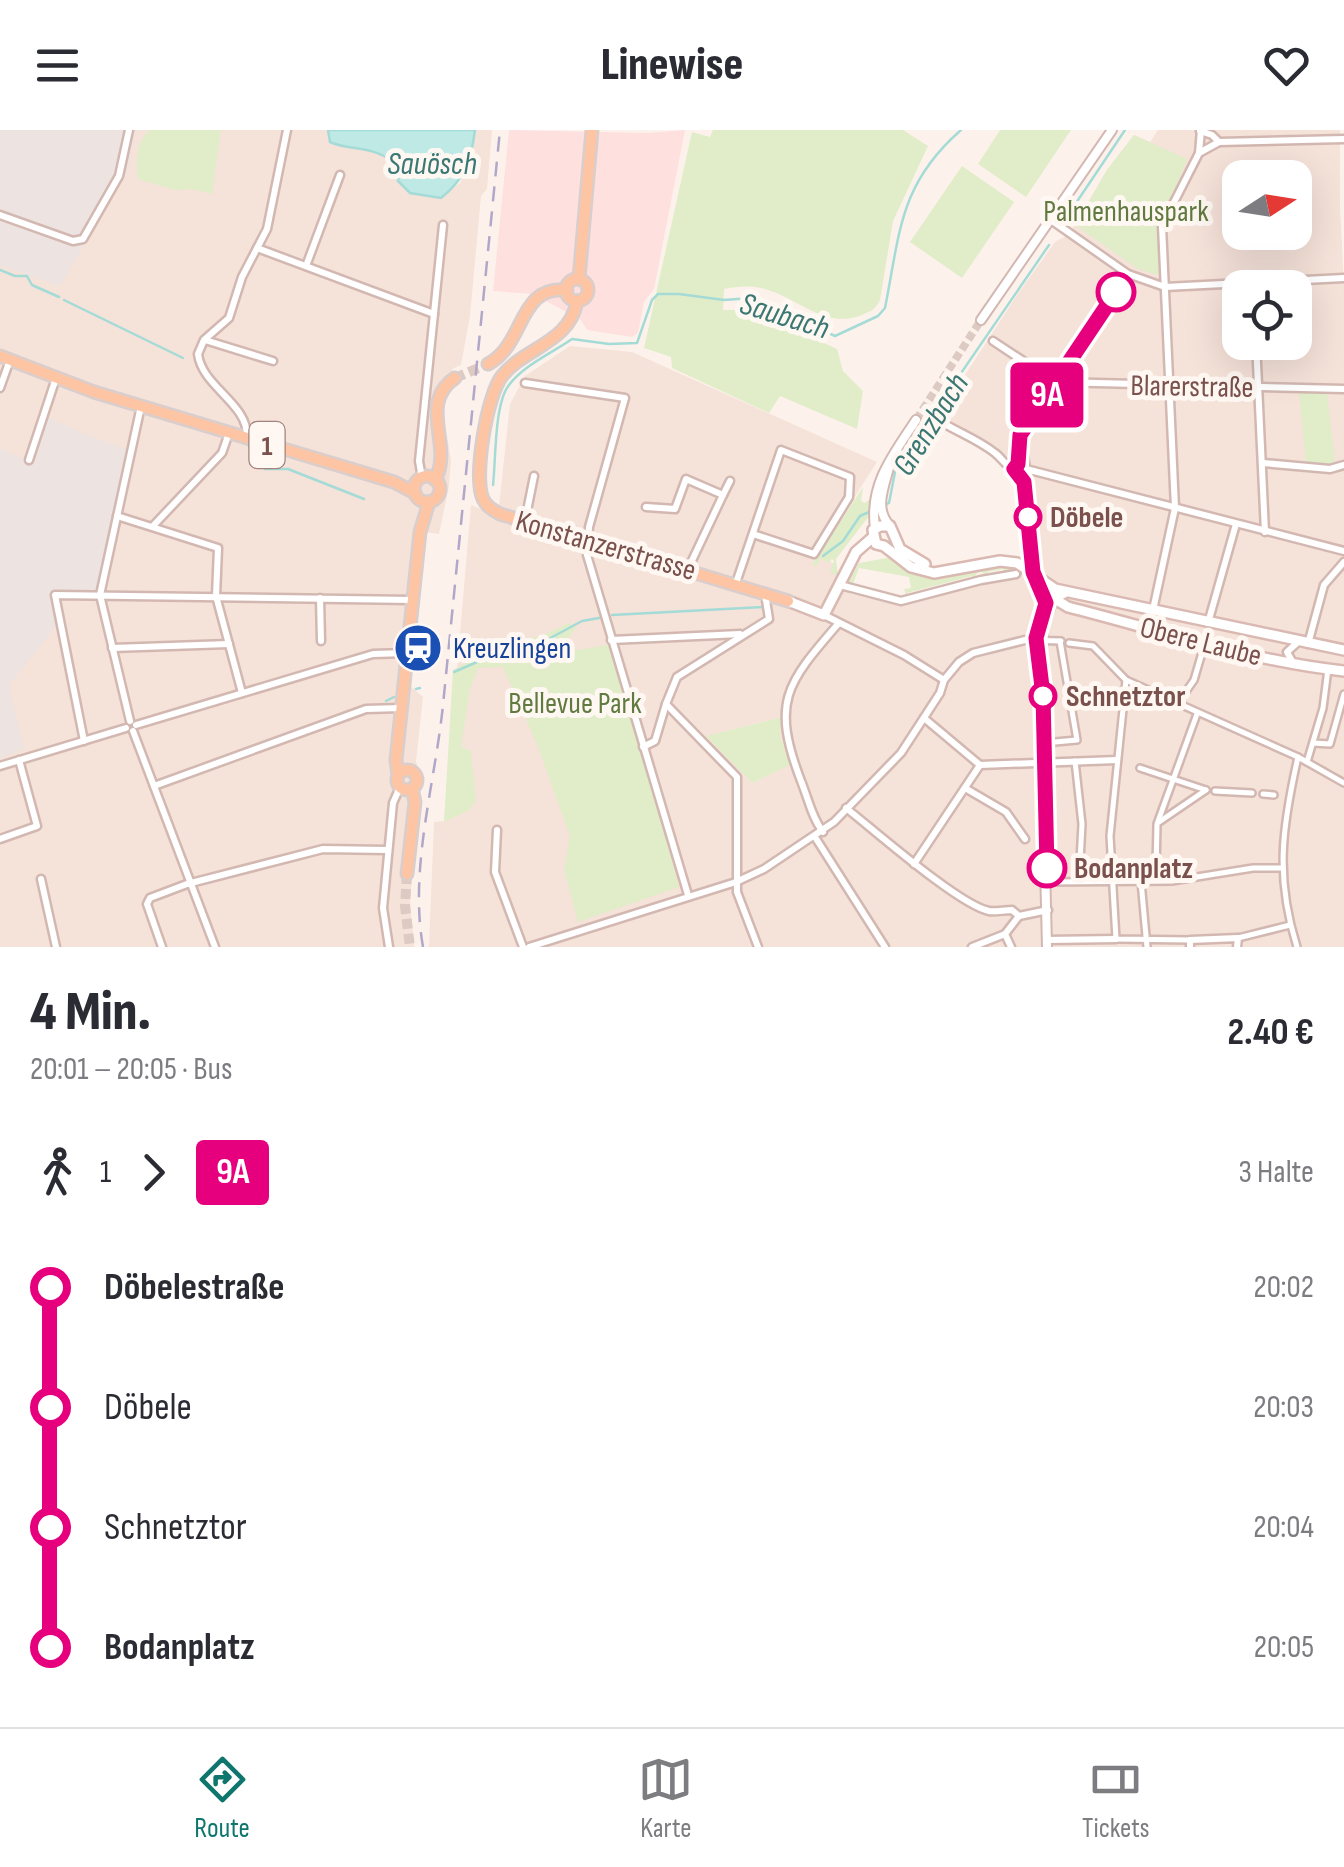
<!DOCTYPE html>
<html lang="de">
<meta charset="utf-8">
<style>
:root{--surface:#fff;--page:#f7f7f7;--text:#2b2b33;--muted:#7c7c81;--line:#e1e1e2;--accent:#0f766e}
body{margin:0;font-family:"Sofia Sans Condensed",sans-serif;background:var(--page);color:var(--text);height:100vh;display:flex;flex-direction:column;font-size:38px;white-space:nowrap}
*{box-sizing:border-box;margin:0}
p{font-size:32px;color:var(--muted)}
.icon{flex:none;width:55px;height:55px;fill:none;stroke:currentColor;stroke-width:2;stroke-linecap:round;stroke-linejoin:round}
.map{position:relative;height:817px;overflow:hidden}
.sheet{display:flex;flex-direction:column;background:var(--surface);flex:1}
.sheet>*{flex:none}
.badge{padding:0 20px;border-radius:8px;font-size:35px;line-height:65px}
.needle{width:65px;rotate:78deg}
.buttons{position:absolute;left:1222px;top:30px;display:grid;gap:20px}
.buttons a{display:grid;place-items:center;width:90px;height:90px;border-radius:20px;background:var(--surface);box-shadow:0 10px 40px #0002;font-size:50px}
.map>.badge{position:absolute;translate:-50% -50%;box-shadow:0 0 0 5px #fff}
.legs{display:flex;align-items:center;gap:15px;height:110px;padding:0 30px;font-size:32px}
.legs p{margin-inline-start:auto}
.summary{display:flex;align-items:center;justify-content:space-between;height:170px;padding:0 30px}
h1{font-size:55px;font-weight:800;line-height:75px}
ul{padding:0 30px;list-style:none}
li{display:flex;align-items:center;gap:35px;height:120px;font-size:38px}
li i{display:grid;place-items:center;width:15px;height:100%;margin:0 12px;background:currentColor}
li i::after{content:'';width:25px;height:25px;margin:-12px;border:8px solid;border-radius:50%;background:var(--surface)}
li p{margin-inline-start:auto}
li:first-child i{background:linear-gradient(#0000 50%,currentColor 0)}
li:last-child i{background:linear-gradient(currentColor 50%,#0000 0)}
header{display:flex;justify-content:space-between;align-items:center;height:130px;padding:0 30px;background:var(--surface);font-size:45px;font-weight:800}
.dock{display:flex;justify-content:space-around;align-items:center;height:140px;border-top:2px solid var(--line);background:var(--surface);font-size:28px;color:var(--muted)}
.dock a{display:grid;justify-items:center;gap:5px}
.dock .selected{color:var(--accent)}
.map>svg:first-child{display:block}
.residential{fill:#f5e2d9;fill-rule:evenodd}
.commercial{fill:#fee0df}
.industrial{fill:#ede3e0}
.green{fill:#e0edc8}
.water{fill:#bee9e4;stroke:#a4dbd6;stroke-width:2.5}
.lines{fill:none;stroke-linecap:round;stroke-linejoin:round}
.stream{stroke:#a4dbd6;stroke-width:2.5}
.tertiary-tunnel{stroke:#dccac3;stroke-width:8;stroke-dasharray:8 4;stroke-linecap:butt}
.primary-tunnel{stroke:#dccac3;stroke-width:10;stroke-dasharray:10 5;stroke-linecap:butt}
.pedestrian-casing{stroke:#d3b8b2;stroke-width:10}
.minor-casing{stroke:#d3b8b2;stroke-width:11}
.tertiary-casing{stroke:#d3b8b2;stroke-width:12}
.secondary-casing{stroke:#d9b9b2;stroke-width:14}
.primary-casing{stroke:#dacecd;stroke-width:15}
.pedestrian{stroke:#fff;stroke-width:5}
.minor{stroke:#fff;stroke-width:6}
.tertiary{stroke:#fff;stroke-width:8}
.secondary{stroke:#fff;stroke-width:9}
.primary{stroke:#fdc5a3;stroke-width:10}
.rail{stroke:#b1a7c9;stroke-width:2.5;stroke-dasharray:15 10;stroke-linecap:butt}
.line-1-casing{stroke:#fff;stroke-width:22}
.line-1{stroke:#e6007e;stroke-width:15}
.stop-1-dot{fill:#fff;stroke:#e6007e;stroke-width:5}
.labels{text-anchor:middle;stroke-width:10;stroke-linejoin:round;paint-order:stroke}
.shield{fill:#fff7f2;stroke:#a2837e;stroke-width:2.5}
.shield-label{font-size:28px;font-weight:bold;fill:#7a514c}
.park-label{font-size:30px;fill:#607a40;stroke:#fff7f2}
.street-label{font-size:30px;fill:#7a514c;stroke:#fff7f2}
.stop-label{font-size:30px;font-weight:bold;fill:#7a514c;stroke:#fff7f2;text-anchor:start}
.transit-label{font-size:30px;fill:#164399;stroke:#fff7f2;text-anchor:start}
.water-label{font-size:32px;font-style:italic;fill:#3b7873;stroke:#fff7f2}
</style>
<header><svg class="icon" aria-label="menu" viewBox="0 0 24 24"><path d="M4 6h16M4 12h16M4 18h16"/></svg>Linewise<svg class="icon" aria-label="heart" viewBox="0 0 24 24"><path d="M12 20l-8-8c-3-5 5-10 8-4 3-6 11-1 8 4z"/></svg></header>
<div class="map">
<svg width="1344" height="817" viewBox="0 0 1344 817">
<rect width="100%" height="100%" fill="#fdf2eb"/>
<g class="residential">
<path d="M0 0H328L330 12 338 16 352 14 385 25 392 31 399 43 441 68 460 53 471 29 475 0H492L487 59 481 66 470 186 461 235 452 239 458 253 446 265 442 277 451 330 449 356 439 404 424 402 407 553 423 567 416 631 421 650 410 769 414 817H0Z"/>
<path d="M1158 0H1340V79L1344 153V817H429L434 692 444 691 471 375 498 386 510 274 525 246 570 216 632 222 877 332 817 426 835 434 838 444 832 456 851 464 885 472H915L1000 447 1021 445 1035 439 1027 335 998 322 939 285 1017 165 1055 112 1066 106 1075 95 1107 40 1134 5 1150 12ZM1240 48H1295V102H1240ZM1240 158H1295V212H1240ZM781 587 779 606 789 635 752 653 707 606Z"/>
</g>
<path class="commercial" d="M509 0 647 3 685 0 654 159 644 172 638 203 632 207 587 200 581 190 533 164 493 161Z"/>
<g class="industrial">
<path d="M0 0H136L128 38 60 156 0 136Z"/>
<path d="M48 287 84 304 128 320 98 463 53 466 57 495 9 555 24 618 0 629V319L32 332Z"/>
</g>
<g class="green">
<path d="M149 0H221L212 64 193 59 175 60 138 49C136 31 136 13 149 0Z"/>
<path d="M713 0H903L928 16 893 91 880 170C875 180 871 181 862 185 828 199 802 172 771 161 755 155 740 156 724 159L723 180H753L837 219 843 241 863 261 857 299 780 266 769 283 672 238 671 227 644 218 692 2 710 7Z"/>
<path d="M1000 0H1071L1026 67 978 34Z"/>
<path d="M1134 5 1187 29 1161 94 1165 147 1138 139 1075 95 1107 40Z"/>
<path d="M962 36 1014 72 962 148 910 112Z"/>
<path d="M1299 263H1327L1335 331 1329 336 1306 333Z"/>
<path d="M863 357 861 371 865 373 870 369 869 386 836 429 838 446 830 442 834 431 832 429 829 433 821 429 816 436 812 435Z"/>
<path d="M892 427 913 440 1006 436 1018 439 1017 442 1004 443 1003 439 988 442 986 446 982 442 977 443 974 450 972 446 907 463V468L904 459 911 458 909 447 859 438 852 457 846 455 859 433Z"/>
<path d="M569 493 576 498 563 514 511 526V534L523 529 613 514 679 757 578 792 564 740 570 706 538 617 503 537 478 538 470 559 461 617 471 621 476 671 469 680 444 692 453 540 501 513 541 506Z"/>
<path d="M782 587 780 606 790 635 752 653 706 606Z"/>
</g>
<path class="water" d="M328 0H475C471 31 465 49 441 68L410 63 398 51 399 43 392 31C370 15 350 21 330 12Z"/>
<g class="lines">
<g class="stream">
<path d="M1068 85 1125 0"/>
<path d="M0 140 15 146H27L32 155 59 167"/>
<path d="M64 170 183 228"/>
<path d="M248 315 264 332 265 339H288L364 369"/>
<path d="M493 355C496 330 494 274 509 255 524 235 552 223 572 209L609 214 637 213 652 170 658 164H679L724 170 751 168 835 206 878 186 885 178C900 103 899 54 961 0"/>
<path d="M885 375 889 373 895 342 902 329 1049 115"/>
<path d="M823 426 843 411 860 386 869 382"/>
<path d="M612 485 763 477"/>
<path d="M454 542 514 516 543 512 582 491 599 488"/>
<path d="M416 559 420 558"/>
<path d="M386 571 394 567"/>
</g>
<path class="tertiary-tunnel" d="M916 290 981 190"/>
<g class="primary-tunnel">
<path d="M455 248 488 234"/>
<path d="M407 744 405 776 410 817"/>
</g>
<g class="pedestrian-casing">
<g id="pedestrian">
<path d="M1025 510 1061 511"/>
<path d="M1069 513 1093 516 1126 550 1298 627 1344 653"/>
<path d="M1126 550 1110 706 1116 809 1190 810"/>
<path d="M1178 573 1194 550 1204 516"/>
<path d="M1044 613 1077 610 1060 511"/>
<path d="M1313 613 1330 614 1344 564"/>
<path d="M1075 631 1082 694 1079 750"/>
<path d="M1307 632 1323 578 1328 539"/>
<path d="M1140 638 1206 660"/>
<path d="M1215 661 1252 663"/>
<path d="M1263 664 1274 665"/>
<path d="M1159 692 1206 660"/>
<path d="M1156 740 1157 694 1197 584"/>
<path d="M1141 751 1147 817"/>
<path d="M1048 752 1172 751 1253 738H1282"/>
<path d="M1238 808 1290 795"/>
<path d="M1297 817C1275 747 1282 698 1298 627"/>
</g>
</g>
<g class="minor-casing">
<g id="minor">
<path d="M1200 1 1212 5 1219 12"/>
<path d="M1199 23 1219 12 1344 9"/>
<path d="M0 85 73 111 83 109 119 46 129 0"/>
<path d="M1051 90 1128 144 1165 157 1344 148"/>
<path d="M257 118 434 184"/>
<path d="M306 136 340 45"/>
<path d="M205 210 273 231"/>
<path d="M993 211 1055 252 1344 259"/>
<path d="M1256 212 1265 402"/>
<path d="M525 253 625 268 589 397 587 425 688 765"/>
<path d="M955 254 935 288C954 301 976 308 995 323 1003 329 1004 335 1014 339L1016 346 1023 347"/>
<path d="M0 258 10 230"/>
<path d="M1025 301 1023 318 1026 339"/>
<path d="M247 307C248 273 202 257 198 224L204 210 229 188 242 147 267 99 287 0"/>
<path d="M29 330 56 248"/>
<path d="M1263 333 1330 339 1344 335"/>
<path d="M1014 339 1018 334 1020 305 1128 144"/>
<path d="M1026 339 1344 421"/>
<path d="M1025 345 1023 347 1033 442"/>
<path d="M422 348 419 331 443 95"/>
<path d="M723 365 730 351"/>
<path d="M646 377 675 379 686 349 723 365 688 439"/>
<path d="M117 386 218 418 216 466 242 563"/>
<path d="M525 391 534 346"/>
<path d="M153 396 222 323 229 303"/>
<path d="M736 453 781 320 850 347 849 367 814 424 753 404"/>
<path d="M840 455 901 471 981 450 1016 444"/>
<path d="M320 468 321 511"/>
<path d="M1153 480 1175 378 1162 96 1199 23 1201 0"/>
<path d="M824 485 904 525 944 550"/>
<path d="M1208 493 1236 394"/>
<path d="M611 510 740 504"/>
<path d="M1308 514 1324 455 1344 432"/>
<path d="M112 518 229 514"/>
<path d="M1293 533 1287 522 1298 512"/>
<path d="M924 588 980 635 1117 630"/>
<path d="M130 591 100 465 141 276"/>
<path d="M136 595 373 524 406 523"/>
<path d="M133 601 215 817"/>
<path d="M84 611 55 465 413 470"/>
<path d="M643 617 655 611 666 574"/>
<path d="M0 636 126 598"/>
<path d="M154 656 366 579 401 578"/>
<path d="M965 658 1006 682 1025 709"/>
<path d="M846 678C874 700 959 775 989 781 994 782 1005 780 1012 780L1019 786"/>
<path d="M497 700 495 742 523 817"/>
<path d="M823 702C812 688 808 668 801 651 771 572 786 554 838 494"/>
<path d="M815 707 885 817"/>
<path d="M0 709 37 696 19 630"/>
<path d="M914 734 980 635"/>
<path d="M41 749 56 817"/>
<path d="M1005 804 1011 817"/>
<path d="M1047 810 1116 809"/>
<path d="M162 817 147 774 150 768 187 754 323 719 388 720"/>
<path d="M389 817 383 778 393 673 400 657"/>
<path d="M529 817 736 752 764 739 834 692 901 623 940 563 944 550 959 532 973 523 1025 510"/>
<path d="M758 817 737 762V647L666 574 677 547 769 489 765 464"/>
<path d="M972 817 1005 804 1019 786 1048 780"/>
<path d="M1190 817V810L1238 808 1237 817"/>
</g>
</g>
<g class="tertiary-casing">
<g id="tertiary">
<path d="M981 190 1112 0"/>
<path d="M890 334C885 355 873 378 890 396"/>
<path d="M875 398C869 354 893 325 916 290"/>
<path d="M1037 517C1033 493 1044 472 1067 462"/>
<path d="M1047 817 1040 526 1044 493 1054 469"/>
</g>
</g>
<g class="secondary-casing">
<g id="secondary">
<path d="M925 434 900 419 890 396H880L873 400 876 414 884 416 911 437 934 443 1000 431 1017 433 1055 459 1344 520"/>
<path d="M1040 453 1050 466 1068 477C1159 500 1250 531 1344 541"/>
<path d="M788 471 824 485 856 422 872 408"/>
</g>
</g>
<g class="primary-casing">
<g id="primary">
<path d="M579 149 592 0"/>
<circle cx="577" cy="160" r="11"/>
<path d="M577 171C570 213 525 217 502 246 487 265 473 347 483 369 487 377 493 380 500 384L788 471"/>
<path d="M0 226 94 262 394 352 415 363"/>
<path d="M488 234C526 214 517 155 567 160"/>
<circle cx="427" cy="359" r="13"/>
<path d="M435 350C454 316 417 274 455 248"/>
<circle cx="407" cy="650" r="10"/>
<path d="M398 645 396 630 420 402 429 372"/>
<path d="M407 744 415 672 412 658"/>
</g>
</g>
<use href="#pedestrian" class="pedestrian"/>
<use href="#minor" class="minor"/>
<use href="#tertiary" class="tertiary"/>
<use href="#secondary" class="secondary"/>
<use href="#primary" class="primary"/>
<path class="rail" d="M423 817C409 738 435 654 443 575 462 384 481 192 500 0"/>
</g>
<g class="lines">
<g class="line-1-casing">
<path id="line-1" d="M1047 738 1043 565 1036 508 1046 473 1033 442 1024 352 1014 339 1018 334 1020 305 1116 162"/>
</g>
<use href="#line-1" class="line-1"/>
</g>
<defs>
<g id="station-disc" transform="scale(2.5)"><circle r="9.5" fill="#1a4fb4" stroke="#fff7f2"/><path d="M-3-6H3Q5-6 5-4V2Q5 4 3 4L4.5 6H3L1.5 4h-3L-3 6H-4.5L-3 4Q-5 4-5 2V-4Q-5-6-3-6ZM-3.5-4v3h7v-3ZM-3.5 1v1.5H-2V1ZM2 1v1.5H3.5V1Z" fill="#fff"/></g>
</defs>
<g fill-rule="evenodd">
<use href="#station-disc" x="418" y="518"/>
</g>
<g class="stop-1-dot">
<circle cx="1116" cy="162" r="18"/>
<circle cx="1028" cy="387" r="12"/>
<circle cx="1043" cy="566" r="12"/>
<circle cx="1047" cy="738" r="18"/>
</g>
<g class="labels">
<rect class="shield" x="249.5" y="292" width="35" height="46" rx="8"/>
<g class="shield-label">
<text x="267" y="325">1</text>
</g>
<g class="park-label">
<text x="1126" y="91">Palmenhauspark</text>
<text x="575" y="583">Bellevue Park</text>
</g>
<g class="street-label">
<text transform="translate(1192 256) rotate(1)" y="10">Blarerstraße</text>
<text transform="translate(606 415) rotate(16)" y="10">Konstanzerstrasse</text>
<text transform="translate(1201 511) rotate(14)" y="10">Obere Laube</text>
</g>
<g class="stop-label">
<text x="1050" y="397">Döbele</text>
<text x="1066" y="576">Schnetztor</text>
<text x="1074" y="748">Bodanplatz</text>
</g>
<g class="transit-label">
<text x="453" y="528">Kreuzlingen</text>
</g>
<g class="water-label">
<text x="432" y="44">Sauösch</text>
<text transform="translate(785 185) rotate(17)" y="11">Saubach</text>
<text transform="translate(930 294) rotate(-58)" y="11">Grenzbach</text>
</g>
</g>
</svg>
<div class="buttons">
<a><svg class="needle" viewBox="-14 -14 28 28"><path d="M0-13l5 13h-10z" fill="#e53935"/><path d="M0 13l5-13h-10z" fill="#7c7c81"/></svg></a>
<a><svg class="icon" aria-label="locate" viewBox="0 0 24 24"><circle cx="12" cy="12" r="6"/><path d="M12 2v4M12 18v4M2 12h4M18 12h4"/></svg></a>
</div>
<b class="badge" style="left:1047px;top:265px;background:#e6007e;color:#fff">9A</b>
</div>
<section class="sheet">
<div class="summary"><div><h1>4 Min.</h1><p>20:01 – 20:05 · Bus</p></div><b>2.40 €</b></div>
<div class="legs"><svg class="icon" aria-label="walk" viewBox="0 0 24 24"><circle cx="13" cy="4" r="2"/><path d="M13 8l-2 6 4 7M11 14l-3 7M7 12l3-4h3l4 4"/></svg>1<svg class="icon" aria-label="forward" viewBox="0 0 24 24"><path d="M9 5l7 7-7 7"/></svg><b class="badge" style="background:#e6007e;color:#fff">9A</b><p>3 Halte</p></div>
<ul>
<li><i style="color:#e6007e"></i><b>Döbelestraße</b><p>20:02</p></li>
<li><i style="color:#e6007e"></i><span>Döbele</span><p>20:03</p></li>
<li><i style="color:#e6007e"></i><span>Schnetztor</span><p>20:04</p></li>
<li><i style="color:#e6007e"></i><b>Bodanplatz</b><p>20:05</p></li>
</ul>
</section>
<nav class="dock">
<a class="selected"><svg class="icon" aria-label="directions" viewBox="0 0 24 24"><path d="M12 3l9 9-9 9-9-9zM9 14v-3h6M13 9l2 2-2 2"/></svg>Route</a>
<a><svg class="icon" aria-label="map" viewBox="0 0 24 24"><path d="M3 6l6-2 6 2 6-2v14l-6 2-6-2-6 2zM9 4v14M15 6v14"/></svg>Karte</a>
<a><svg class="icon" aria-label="tickets" viewBox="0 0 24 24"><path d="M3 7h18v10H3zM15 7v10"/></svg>Tickets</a>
</nav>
